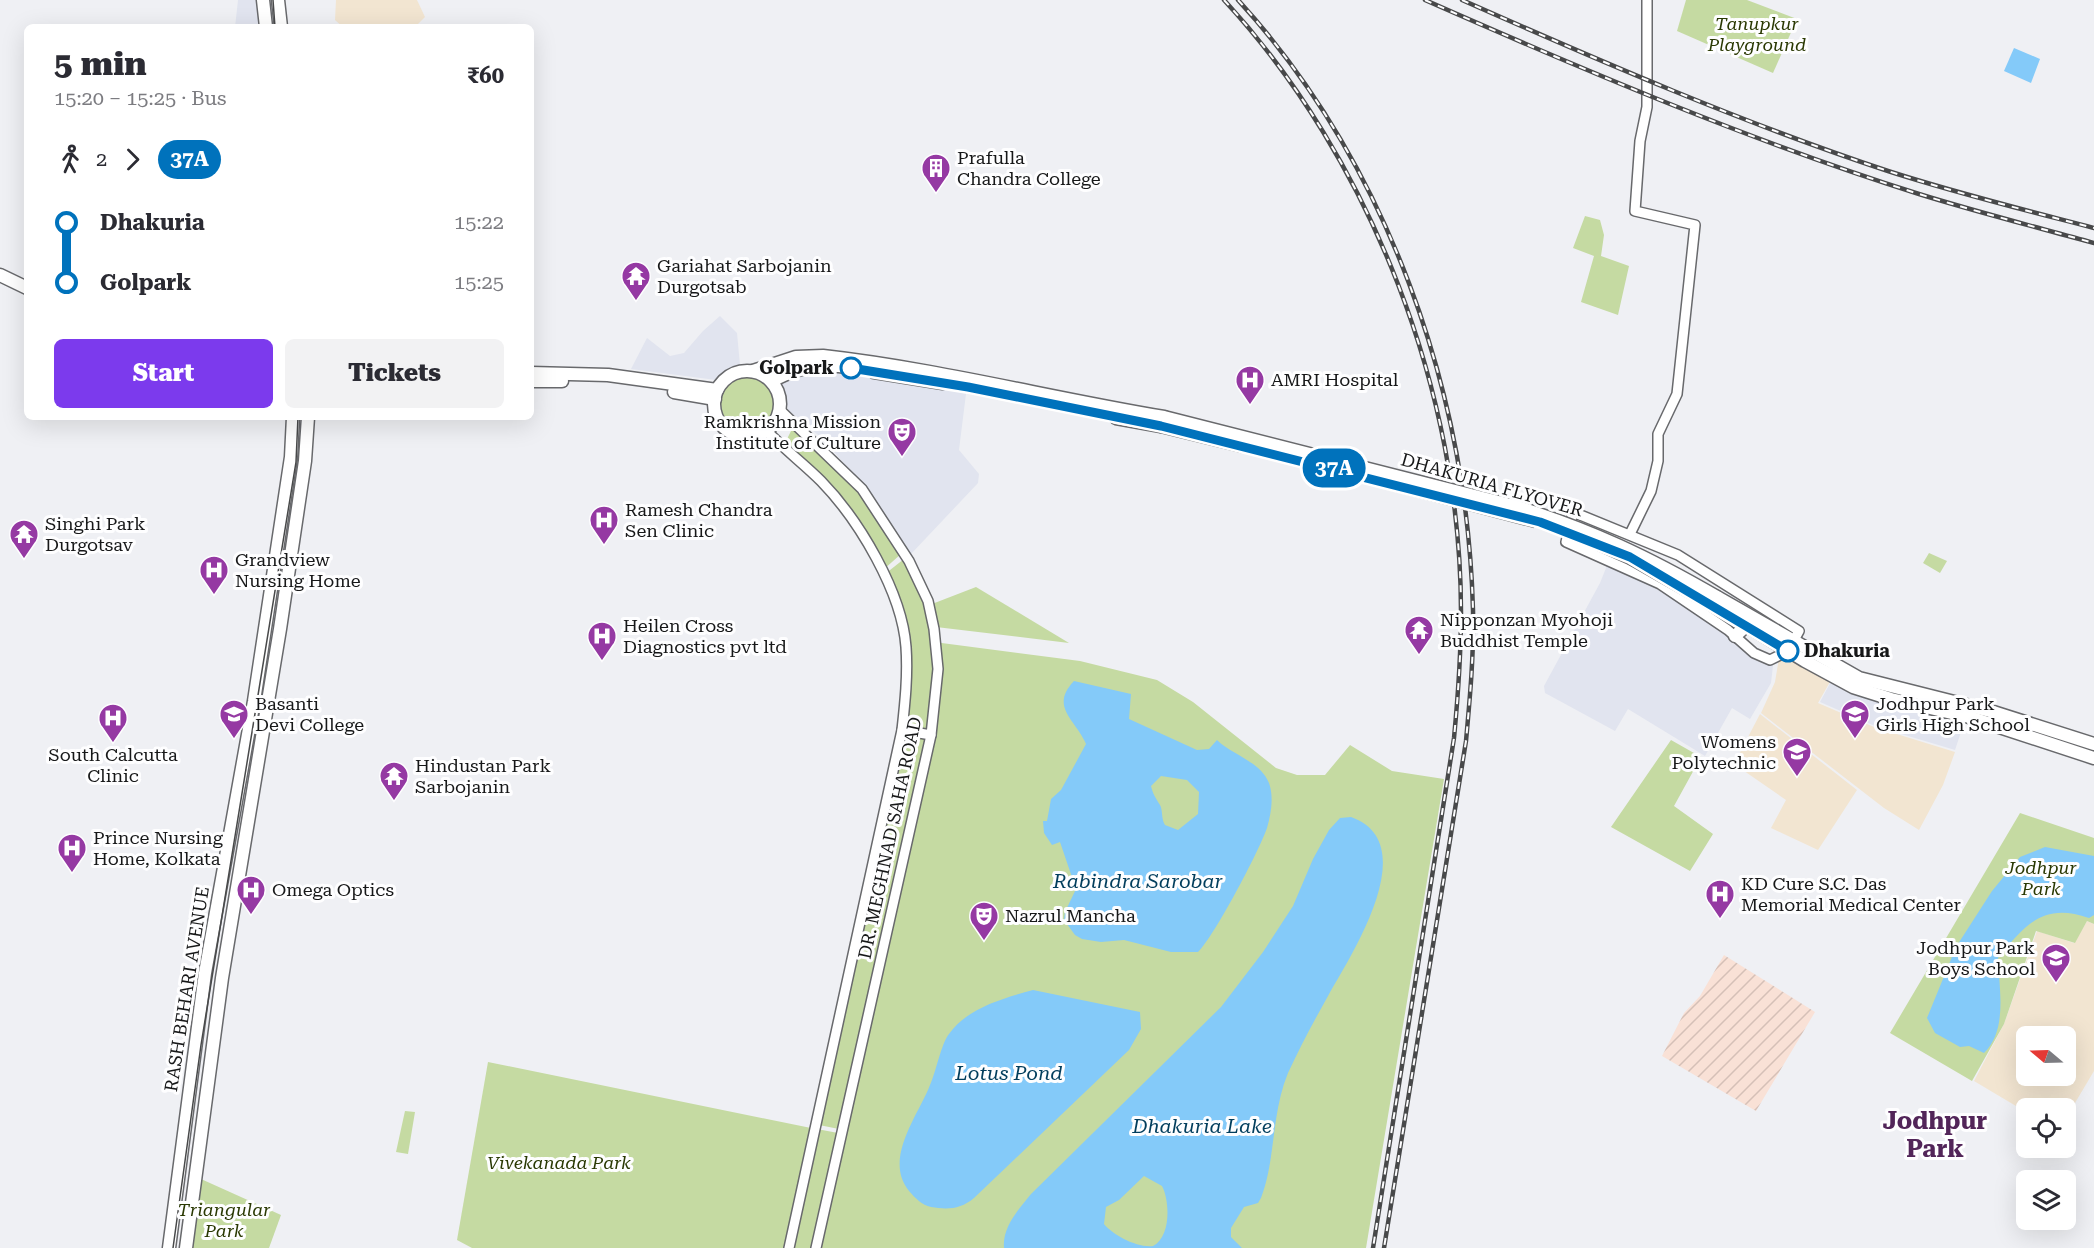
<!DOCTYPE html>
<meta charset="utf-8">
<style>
:root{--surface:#fff;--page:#f2f2f3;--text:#2b2b33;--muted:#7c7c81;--accent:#7c3aed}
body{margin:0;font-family:"Roboto Serif",serif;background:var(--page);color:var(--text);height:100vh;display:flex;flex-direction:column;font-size:22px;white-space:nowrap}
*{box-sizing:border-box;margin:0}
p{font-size:20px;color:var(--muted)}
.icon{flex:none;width:33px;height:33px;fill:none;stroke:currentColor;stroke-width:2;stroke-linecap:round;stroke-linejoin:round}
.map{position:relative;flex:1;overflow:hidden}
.sheet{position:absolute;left:24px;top:24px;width:510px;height:396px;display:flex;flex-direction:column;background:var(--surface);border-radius:9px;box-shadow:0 6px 24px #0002}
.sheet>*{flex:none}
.badge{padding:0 12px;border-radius:20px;font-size:21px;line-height:39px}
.needle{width:39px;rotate:289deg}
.fabs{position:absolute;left:2016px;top:1026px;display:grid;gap:12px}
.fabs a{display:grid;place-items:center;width:60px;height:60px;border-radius:9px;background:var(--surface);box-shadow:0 6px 24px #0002;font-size:30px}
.map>.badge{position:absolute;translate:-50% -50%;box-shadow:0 0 0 3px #fff}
.legs{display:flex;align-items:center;gap:9px;height:66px;padding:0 30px;font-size:20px}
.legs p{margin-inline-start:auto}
.head{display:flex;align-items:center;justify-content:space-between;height:102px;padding:0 30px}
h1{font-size:33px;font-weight:800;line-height:45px}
.primary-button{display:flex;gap:12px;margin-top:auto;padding:12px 30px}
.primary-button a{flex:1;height:69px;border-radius:9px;background:var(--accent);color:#fff;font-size:24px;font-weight:800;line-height:69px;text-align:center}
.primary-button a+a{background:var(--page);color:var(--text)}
ul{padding:0 30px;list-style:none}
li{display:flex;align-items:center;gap:21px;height:60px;font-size:22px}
li i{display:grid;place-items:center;width:9px;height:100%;margin:0 8px;background:currentColor}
li i::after{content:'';width:15px;height:15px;margin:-8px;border:4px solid;border-radius:50%;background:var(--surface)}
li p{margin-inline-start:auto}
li:first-child i{background:linear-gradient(#0000 50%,currentColor 0)}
li:last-child i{background:linear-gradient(currentColor 50%,#0000 0)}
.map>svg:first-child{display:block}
.built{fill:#e1e4ef}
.industrial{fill:url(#industrial-furrows)}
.education{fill:#f2e5d1;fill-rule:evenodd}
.green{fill:#c5daa2}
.water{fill:#84caf9;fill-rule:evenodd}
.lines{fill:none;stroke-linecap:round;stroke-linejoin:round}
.minor-casing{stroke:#68696c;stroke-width:12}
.major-casing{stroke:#68696c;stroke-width:15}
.minor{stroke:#fff;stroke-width:9}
.major{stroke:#fff;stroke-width:12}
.tram{stroke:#48494a;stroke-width:1.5}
.rail-casing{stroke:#48494a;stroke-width:4.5}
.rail{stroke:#fefeff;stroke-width:2;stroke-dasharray:7;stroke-linecap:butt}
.major-bridge-casing{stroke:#68696c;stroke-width:15;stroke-linecap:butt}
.major-bridge{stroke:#fff;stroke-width:12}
.line-1-casing{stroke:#fff;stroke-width:14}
.line-1{stroke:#0072bc;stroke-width:9}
.stop-1-dot{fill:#fff;stroke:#0072bc;stroke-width:3}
.labels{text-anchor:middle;stroke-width:6;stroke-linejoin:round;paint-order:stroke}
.park-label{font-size:18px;font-style:italic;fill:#2a3903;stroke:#fefeff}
.poi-label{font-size:18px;fill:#171819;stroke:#fefeff;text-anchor:start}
.stop-label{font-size:18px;font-weight:bold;fill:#171819;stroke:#fefeff;text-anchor:end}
.street-label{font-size:18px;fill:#171819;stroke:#fefeff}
.water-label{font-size:20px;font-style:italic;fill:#023e5d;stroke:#fefeff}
.district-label{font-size:24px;font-weight:bold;fill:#522559;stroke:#fefeff}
</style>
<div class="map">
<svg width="2094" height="1248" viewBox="0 0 2094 1248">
<defs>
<pattern id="industrial-furrows" width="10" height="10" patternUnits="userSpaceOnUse" patternTransform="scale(1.5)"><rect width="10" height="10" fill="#f9e1d6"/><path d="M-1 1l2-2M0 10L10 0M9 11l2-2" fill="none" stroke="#d5c0b7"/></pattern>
</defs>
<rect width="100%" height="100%" fill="#eff0f4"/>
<g class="built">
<path d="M238 0H257L261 27H235Z"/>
<path d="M720 316 737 333 740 365 726 371 716 380 631 369 647 338 670 356 684 353 703 331Z"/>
<path d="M829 363 967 386 959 450 979 474 978 483 910 555 878 503 823 439 788 410 785 392 777 379Z"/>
<path d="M1608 563 1658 585 1748 648 1774 657 1771 683 1750 719 1732 708 1705 756 1628 709 1615 731 1545 693 1544 686 1600 583Z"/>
<path d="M1835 674 1865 693 1968 711 1955 750 1875 726 1820 702Z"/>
</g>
<path class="industrial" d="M1724 955 1815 1012 1756 1111 1662 1056 1684 1013 1700 996Z"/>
<g class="education">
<path d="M336 0H417L425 17 415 27H343L335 20Z"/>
<path d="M1805 653 1835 673 1818 703 1874 727 1955 752 1943 785 1919 830 1884 808 1761 713 1775 682 1779 658Z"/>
<path d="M1760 714 1857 790 1818 850 1771 828 1786 800 1734 764Z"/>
<path d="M2087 921 2094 924V1071L2066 1118V1108H2026V1112L1974 1081 2004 1024 2037 931 2074 943ZM2026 1036H2066V1076H2026Z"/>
</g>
<g class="green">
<path d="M1686 0H1747L1797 19 1773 73 1677 31Z"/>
<path d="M1585 216 1600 220 1604 235 1601 256 1629 266 1618 315 1581 302 1594 256 1573 248Z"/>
<circle cx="748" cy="404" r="27"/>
<path d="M797 429 860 490 901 554 883 570 872 543 785 443 791 431Z"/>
<path d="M1929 553 1947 561 1940 573 1923 563Z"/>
<path d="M904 559C911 571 918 584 924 597 941 640 934 688 929 732L905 728 908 644 885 574Z"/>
<path d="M976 587 1069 643 936 627 932 604Z"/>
<path d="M934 642 1080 661 1157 680 1193 702 1276 768 1297 775H1325L1350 745 1392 771 1444 779 1366 1248H817L932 737Z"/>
<path d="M903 732 928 736 839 1129 819 1125Z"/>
<path d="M1671 740 1701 757 1674 806 1713 834 1690 871 1611 827Z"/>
<path d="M2020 813 2094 838V924L2087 921 2075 943 2036 931 2004 1024 1972 1081 1890 1033Z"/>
<path d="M488 1062 811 1128 785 1248H472L457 1240Z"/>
<path d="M405 1111 415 1112 408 1154 396 1152Z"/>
<path d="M817 1129 838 1133 813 1248H790Z"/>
<path d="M201 1179 281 1215 269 1248H192Z"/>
</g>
<g class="water">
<path d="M2014 48 2040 59 2031 83 2004 71Z"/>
<path d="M1074 681 1131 694 1129 719 1197 750 1209 749 1217 740C1232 755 1260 761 1269 783 1274 797 1271 814 1267 828 1259 851 1214 937 1198 952H1171L1124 940 1101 942 1082 939 1075 935 1064 920 1065 912 1076 889 1060 842 1052 845 1044 833 1043 821H1047L1051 799 1061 790 1086 744C1076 720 1049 707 1074 681ZM1161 776 1187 780 1199 792 1198 814 1178 830 1165 825C1161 819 1163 810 1160 805 1155 797 1153 794 1151 786Z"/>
<path d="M1351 817C1425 843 1350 957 1328 996 1314 1021 1300 1047 1288 1073 1271 1114 1276 1159 1261 1198L1258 1203 1244 1207 1231 1228V1237L1242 1248H1004C1002 1227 1019 1209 1031 1194L1221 1007 1263 952 1293 906 1313 859 1329 830 1340 818ZM1144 1176 1162 1186C1170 1201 1171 1237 1153 1246 1137 1248 1113 1235 1104 1224L1106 1207 1119 1200Z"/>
<path d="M2045 847 2094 856V915L2089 918C2043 902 2025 925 1998 958 1999 988 2008 1030 1984 1053L1969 1046 1960 1047 1935 1033 1927 1018 1956 947 1992 891 2020 857Z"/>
<path d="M1033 990 1140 1012 1141 1029 1129 1050 974 1198C961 1209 948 1210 931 1207 922 1205 915 1198 909 1191 883 1159 918 1116 930 1085 936 1072 941 1044 949 1034 967 1008 1004 998 1033 990Z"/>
</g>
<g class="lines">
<g class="minor-casing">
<g id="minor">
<path d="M780 410 862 489 909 561 928 601 934 629 938 669 931 735 816 1248"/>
<path d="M767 431C784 449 804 464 821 481 859 520 902 592 906 647 908 675 905 703 902 730L789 1248"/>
<path d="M1573 512 1678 555 1799 631 1788 651 1770 660 1754 653 1728 630 1660 584 1566 542Z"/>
<path d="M1630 534 1651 491 1658 461V434L1677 394 1695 225 1635 211 1640 141 1647 107V0"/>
<path d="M902 730 931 735"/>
</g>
</g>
<g class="major-casing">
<g id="major">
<path d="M263 0 266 27"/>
<path d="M278 0 281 27"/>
<path d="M0 275 27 288"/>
<path d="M753 371 796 357 823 356C938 369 1050 398 1164 417"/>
<circle cx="747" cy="404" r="33"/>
<path d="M874 372 943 383"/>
<path d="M531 373 608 375 717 390"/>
<path d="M531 381H562"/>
<path d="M772 381C796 367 820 363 848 367"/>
<path d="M674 392 715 399"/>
<path d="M1116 418 1161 426"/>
<path d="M1717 597 1859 678 1990 711 2094 744"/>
<path d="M1710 603 1805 661 1853 687 1891 699 1969 717 2094 758"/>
<path d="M1735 636 1747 625"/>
<path d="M169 1248 205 973 254 701 291 457 293 417"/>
<path d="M186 1248 222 978 280 629 305 461 308 417"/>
</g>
</g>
<use href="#minor" class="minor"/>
<use href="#major" class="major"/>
<g class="tram">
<path d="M273 0 275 27"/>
<path d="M173 1248 201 1045 296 462 298 417"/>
</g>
<g class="rail-casing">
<g id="rail">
<path d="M1224 0C1372 160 1461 394 1461 612 1461 654 1458 696 1454 738L1373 1248"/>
<path d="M1238 0C1387 163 1467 390 1473 610 1474 654 1470 697 1466 741L1384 1248"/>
<path d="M1425 0C1586 71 1751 141 1919 194 1977 212 2036 227 2094 243"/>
<path d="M1462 0C1602 62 1743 123 1888 171 1956 193 2025 210 2094 228"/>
</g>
</g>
<use href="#rail" class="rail"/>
<g class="major-bridge-casing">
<g id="major-bridge">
<path d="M1164 417 1514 506C1591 530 1648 557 1717 597"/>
<path d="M1161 426 1243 446"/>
<path d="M1376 479 1536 521"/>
<path d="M1631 558 1710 603"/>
</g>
</g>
<use href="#major-bridge" class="major-bridge"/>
</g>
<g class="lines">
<g class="line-1-casing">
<path id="line-1" d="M851 368 968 387 1161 426 1540 522 1630 557 1788 651"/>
</g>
<use href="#line-1" class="line-1"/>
</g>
<defs>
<g id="building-pin" transform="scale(1.5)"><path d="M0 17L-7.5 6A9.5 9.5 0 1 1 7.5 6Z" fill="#9539a3" stroke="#fefeff"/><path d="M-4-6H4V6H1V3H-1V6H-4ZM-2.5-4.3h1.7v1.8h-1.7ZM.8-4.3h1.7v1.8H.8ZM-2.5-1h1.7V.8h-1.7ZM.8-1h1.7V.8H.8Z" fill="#fff"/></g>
<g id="temple-pin" transform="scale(1.5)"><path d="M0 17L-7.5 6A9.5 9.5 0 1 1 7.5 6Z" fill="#9539a3" stroke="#fefeff"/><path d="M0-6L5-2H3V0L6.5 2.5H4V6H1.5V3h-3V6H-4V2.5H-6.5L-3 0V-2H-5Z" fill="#fff"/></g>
<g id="hospital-pin" transform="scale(1.5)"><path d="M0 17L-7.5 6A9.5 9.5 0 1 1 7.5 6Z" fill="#9539a3" stroke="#fefeff"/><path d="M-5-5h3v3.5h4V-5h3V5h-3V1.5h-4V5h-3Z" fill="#fff"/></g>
<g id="theatre-pin" transform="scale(1.5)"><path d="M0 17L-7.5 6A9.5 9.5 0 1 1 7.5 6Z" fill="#9539a3" stroke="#fefeff"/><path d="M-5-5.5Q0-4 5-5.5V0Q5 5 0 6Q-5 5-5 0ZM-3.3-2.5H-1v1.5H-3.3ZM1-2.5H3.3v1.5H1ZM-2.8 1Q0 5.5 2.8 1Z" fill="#fff"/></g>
<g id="university-pin" transform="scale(1.5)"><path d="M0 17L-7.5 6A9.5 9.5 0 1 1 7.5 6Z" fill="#9539a3" stroke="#fefeff"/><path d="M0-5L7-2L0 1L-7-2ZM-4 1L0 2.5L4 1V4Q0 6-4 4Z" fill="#fff"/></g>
<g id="school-pin" transform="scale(1.5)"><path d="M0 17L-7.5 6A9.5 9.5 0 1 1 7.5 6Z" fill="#9539a3" stroke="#fefeff"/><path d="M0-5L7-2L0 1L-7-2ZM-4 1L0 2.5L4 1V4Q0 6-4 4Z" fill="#fff"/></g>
</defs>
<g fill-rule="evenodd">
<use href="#building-pin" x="936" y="168"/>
<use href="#temple-pin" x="636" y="276"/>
<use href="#hospital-pin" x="1250" y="380"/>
<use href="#theatre-pin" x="902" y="432"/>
<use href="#hospital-pin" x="604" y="520"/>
<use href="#temple-pin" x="24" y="534"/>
<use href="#hospital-pin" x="214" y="570"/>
<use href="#temple-pin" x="1419" y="630"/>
<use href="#hospital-pin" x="602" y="636"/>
<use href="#university-pin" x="234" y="714"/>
<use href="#university-pin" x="1855" y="714"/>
<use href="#hospital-pin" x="113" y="718"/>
<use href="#university-pin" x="1797" y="752"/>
<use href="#temple-pin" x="394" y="776"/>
<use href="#hospital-pin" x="72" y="848"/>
<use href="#hospital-pin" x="251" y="890"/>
<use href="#hospital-pin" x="1720" y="894"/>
<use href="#theatre-pin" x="984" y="916"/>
<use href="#school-pin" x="2056" y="958"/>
</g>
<g class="stop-1-dot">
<circle cx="851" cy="368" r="10"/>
<circle cx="1788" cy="651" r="10"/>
</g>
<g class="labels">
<g class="park-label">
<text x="1757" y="30">Tanupkur<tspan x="1757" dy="21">Playground</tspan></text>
<text x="2041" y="874">Jodhpur<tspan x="2041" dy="21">Park</tspan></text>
<text x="559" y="1169">Vivekanada Park</text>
<text x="224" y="1216">Triangular<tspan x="224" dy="21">Park</tspan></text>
</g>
<g class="poi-label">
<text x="957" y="164">Prafulla<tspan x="957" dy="21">Chandra College</tspan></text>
<text x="657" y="272">Gariahat Sarbojanin<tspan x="657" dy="21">Durgotsab</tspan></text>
<text x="1271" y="386">AMRI Hospital</text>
<text x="881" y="428" text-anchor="end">Ramkrishna Mission<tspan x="881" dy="21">Institute of Culture</tspan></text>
<text x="625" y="516">Ramesh Chandra<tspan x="625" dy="21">Sen Clinic</tspan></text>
<text x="45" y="530">Singhi Park<tspan x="45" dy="21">Durgotsav</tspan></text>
<text x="235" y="566">Grandview<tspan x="235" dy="21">Nursing Home</tspan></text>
<text x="1440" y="626">Nipponzan Myohoji<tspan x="1440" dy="21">Buddhist Temple</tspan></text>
<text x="623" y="632">Heilen Cross<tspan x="623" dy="21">Diagnostics pvt ltd</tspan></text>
<text x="255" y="710">Basanti<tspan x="255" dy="21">Devi College</tspan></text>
<text x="1876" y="710">Jodhpur Park<tspan x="1876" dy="21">Girls High School</tspan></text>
<text x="1776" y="748" text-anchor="end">Womens<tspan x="1776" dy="21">Polytechnic</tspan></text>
<text x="113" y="761" text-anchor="middle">South Calcutta<tspan x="113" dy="21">Clinic</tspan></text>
<text x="415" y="772">Hindustan Park<tspan x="415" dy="21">Sarbojanin</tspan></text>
<text x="93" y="844">Prince Nursing<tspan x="93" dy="21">Home, Kolkata</tspan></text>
<text x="1741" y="890">KD Cure S.C. Das<tspan x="1741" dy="21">Memorial Medical Center</tspan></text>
<text x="272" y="896">Omega Optics</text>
<text x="1005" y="922">Nazrul Mancha</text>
<text x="2035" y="954" text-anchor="end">Jodhpur Park<tspan x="2035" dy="21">Boys School</tspan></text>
</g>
<g class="stop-label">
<text x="834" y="374">Golpark</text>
<text x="1804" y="657" text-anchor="start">Dhakuria</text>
</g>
<g class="street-label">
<text transform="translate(1492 485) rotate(16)" y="6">DHAKURIA FLYOVER</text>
<text transform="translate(890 838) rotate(-78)" y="6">DR. MEGHNAD SAHA ROAD</text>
<text transform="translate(187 989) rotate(-81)" y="6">RASH BEHARI AVENUE</text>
</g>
<g class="water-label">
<text x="1138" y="888">Rabindra Sarobar</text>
<text x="1009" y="1080">Lotus Pond</text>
<text x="1202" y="1133">Dhakuria Lake</text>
</g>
<g class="district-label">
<text x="1935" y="1129">Jodhpur<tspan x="1935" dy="28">Park</tspan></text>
</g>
</g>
</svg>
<div class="fabs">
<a><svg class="needle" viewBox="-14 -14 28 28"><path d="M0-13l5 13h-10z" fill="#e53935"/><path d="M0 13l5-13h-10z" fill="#7c7c81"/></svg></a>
<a><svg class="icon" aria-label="locate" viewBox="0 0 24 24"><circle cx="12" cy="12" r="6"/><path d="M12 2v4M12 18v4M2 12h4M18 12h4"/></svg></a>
<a><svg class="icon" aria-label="layers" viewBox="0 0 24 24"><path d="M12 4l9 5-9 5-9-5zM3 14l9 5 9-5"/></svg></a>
</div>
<b class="badge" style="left:1334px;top:468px;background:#0072bc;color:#fff">37A</b>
<section class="sheet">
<div class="head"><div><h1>5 min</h1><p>15:20 – 15:25 · Bus</p></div><b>₹60</b></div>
<div class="legs"><svg class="icon" aria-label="walk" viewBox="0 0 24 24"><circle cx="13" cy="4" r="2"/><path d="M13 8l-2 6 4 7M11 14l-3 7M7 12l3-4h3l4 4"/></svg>2<svg class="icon" aria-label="forward" viewBox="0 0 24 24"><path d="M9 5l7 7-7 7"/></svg><b class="badge" style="background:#0072bc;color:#fff">37A</b></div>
<ul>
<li><i style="color:#0072bc"></i><b>Dhakuria</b><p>15:22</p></li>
<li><i style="color:#0072bc"></i><b>Golpark</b><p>15:25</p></li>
</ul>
<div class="primary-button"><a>Start</a><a>Tickets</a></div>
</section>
</div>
